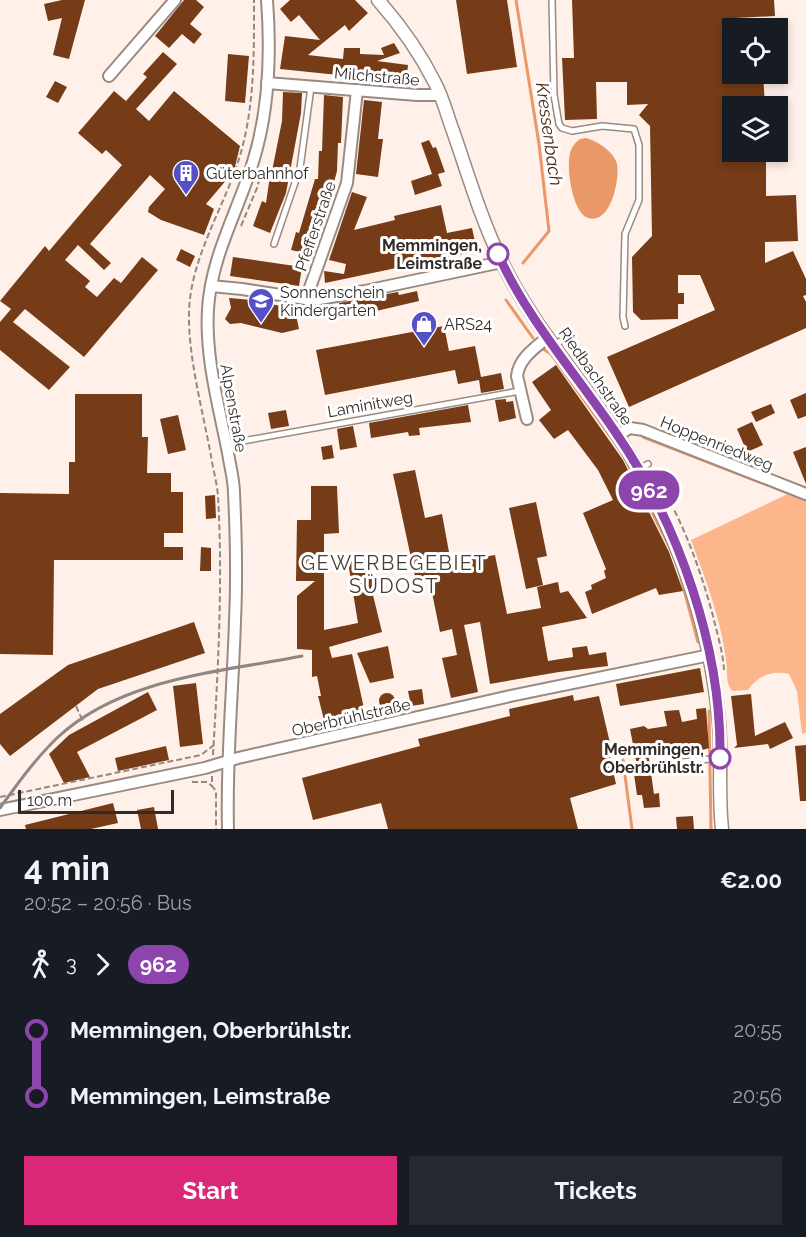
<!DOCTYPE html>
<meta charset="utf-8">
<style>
:root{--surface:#171b24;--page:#242831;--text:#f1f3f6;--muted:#9ea1a6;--accent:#db2777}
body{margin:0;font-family:Raleway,sans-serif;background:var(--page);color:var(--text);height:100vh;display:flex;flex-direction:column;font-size:22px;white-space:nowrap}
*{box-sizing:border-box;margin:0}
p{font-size:20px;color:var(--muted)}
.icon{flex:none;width:33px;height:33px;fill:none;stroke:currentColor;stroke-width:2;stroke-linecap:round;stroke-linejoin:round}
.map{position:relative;height:829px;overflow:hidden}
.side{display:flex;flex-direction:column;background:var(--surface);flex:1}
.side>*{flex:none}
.badge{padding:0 12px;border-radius:20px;font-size:21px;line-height:39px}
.tools{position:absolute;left:722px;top:18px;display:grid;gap:12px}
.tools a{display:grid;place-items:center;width:66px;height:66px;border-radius:0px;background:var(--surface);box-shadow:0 3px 9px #0003;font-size:30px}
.scale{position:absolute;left:18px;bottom:15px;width:156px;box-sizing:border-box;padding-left:6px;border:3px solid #322c29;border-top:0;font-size:16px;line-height:21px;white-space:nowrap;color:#322c29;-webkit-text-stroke:4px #fff;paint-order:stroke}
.map>.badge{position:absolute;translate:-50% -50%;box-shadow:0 0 0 3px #fff}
.legs{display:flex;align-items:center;gap:9px;height:66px;padding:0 24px;font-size:20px}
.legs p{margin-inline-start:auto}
.summary{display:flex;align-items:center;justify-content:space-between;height:102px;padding:0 24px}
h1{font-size:33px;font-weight:700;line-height:45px}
.button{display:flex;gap:12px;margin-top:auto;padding:12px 24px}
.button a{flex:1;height:69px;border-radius:0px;background:var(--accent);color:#fff;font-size:24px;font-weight:700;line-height:69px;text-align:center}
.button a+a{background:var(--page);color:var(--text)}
ul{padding:0 24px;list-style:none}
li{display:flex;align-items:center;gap:21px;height:66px;font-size:22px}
li i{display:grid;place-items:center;width:9px;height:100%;margin:0 8px;background:currentColor}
li i::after{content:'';width:15px;height:15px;margin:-8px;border:4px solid;border-radius:50%;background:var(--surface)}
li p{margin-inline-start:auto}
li:first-child i{background:linear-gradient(#0000 50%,currentColor 0)}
li:last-child i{background:linear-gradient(currentColor 50%,#0000 0)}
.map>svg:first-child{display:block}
.green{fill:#fdb58b}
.water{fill:#e99868}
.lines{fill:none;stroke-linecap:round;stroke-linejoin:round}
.stream{stroke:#e99868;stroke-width:3}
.building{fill:#753c17}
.service-casing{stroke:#9a8b82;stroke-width:8}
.minor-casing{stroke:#9a8b82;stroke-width:14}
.tertiary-casing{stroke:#9a8b82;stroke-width:15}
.path{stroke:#938984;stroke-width:2;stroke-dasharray:6 3;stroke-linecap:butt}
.service{stroke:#fff;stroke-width:5}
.minor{stroke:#fff;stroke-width:10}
.tertiary{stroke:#fff;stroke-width:12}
.rail{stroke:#918782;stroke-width:3}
.path-bridge{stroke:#938984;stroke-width:2;stroke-dasharray:6 3;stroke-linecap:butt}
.line-1-casing{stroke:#fff;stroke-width:14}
.line-1{stroke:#8e44ad;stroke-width:9}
.stop-1-dot{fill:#fff;stroke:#8e44ad;stroke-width:3}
.labels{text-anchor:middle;stroke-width:6;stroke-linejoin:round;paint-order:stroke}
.street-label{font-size:16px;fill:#322c29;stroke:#fff}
.poi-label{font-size:16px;fill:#322c29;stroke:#fff;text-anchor:start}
.stop-label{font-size:16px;font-weight:bold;fill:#322c29;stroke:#fff;text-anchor:end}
.water-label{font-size:18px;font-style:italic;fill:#492814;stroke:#fff}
.quarter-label{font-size:20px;letter-spacing:1.5px;fill:#493c35;stroke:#fff}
</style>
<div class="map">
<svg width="806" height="829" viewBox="0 0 806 829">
<rect width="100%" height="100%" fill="#fff1e9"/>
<path class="green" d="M792 492 806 497V732L802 734 797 691 789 674C772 670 758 675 748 690L732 691C725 683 728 671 726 660 721 619 705 578 691 540Z"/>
<path class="water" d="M586 138C598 141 614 152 617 164 620 179 611 225 588 218 572 213 565 163 571 150 573 145 576 142 580 139Z"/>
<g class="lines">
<g class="stream">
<path d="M516 0 539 144 549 231 523 263"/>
<path d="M506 300 533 338"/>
<path d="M543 349 551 354 618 447"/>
<path d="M643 437 806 500"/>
<path d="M625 458 670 548"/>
<path d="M679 571 698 642"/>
<path d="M709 711 711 829"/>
<path d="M623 760 632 829"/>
</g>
</g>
<g class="building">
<path d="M62 0H85L69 59 53 55 62 18 48 21 44 4Z"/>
<path d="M184 0H196L204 7 190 24 202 34 194 44 182 34 169 48 155 36Z"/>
<path d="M290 0H355L368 13 349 31 345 25 308 55 343 59 344 48H360V54L384 55 381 48 394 43 400 53 377 61 408 65 406 82 280 69 285 36 320 40 299 15 291 22 280 9Z"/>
<path d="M456 0H507L517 67 467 74Z"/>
<path d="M572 0H774L775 16 735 18 736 28H732V74H763L765 106H732V152H775L766 159V196L796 195 798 241 765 242V263L793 251 806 279V295L803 296 806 302V328L629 407 607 357 715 310 700 275H678V293H684V304H678V319L641 320 633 312 632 257 652 236 650 126 639 115 648 104 627 105V82H596L597 119 565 120 562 58H574Z"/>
<path d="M163 52 177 64 136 109 149 121 174 91 240 146 234 171 206 204 214 209 204 235 161 220 148 212 149 207 165 189 150 175 90 244 111 263 104 270 78 245 65 260 90 281 85 287 97 297 114 278 121 283 142 257 158 270 84 357 25 309 13 322 70 367 49 390 0 350V322L11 309 0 301 45 246 49 251 122 165 106 150 102 154 78 133 114 91 126 101 147 77 143 74Z"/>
<path d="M228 54 249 56 245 103 225 101Z"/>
<path d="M55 81 67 87 58 103 46 97Z"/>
<path d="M283 92 302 93 301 113 286 193 270 233 253 226 262 201 266 203 270 176H271L282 121Z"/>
<path d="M324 95 343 97 341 143H338L337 171 329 201H327L319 229 316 228 309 254 291 250 296 232 299 233 315 179H318L319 151H322Z"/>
<path d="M364 100 382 102 378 139H383L378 177 356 174Z"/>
<path d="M429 140 433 148 436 147 445 172 438 174 442 186 415 195 411 181 432 174 421 143Z"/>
<path d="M352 192 367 197 354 230 395 220 394 216 441 205 447 233 472 228 477 251 325 283 324 271 344 274 346 264 329 260Z"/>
<path d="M181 249 195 256 190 267 176 260Z"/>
<path d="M233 257 302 267 299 286 230 276Z"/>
<path d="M417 291 419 301 342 319 339 303 398 292 399 295Z"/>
<path d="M229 298 252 300 295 309 294 314 296 315 299 329 282 333 241 323 230 324 225 319 231 308Z"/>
<path d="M444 326 449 351 475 346 481 377 501 373 504 389 481 393 479 380 458 384 455 370 325 395 316 350Z"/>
<path d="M556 365 623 460 669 552 683 591 659 595 656 588 592 614 585 592 592 589 591 585 606 578 604 571 606 569 583 513 613 500 598 470 568 430 554 439 539 420 551 410 532 382Z"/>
<path d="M806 393V416L798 419 790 400Z"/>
<path d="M75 394H142V437H148L147 473H171V492H183V533H164V547H183V560H54L53 655 0 654V493L69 494V462H75Z"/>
<path d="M506 399V402L513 401 516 418 499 422 495 400Z"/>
<path d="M771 404 775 413 756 422 751 412Z"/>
<path d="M468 405 471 422 419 428 420 435 409 436 408 432 371 438 369 423Z"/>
<path d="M286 410 289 426 271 429 268 413Z"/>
<path d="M178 415 186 450 168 454 160 419Z"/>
<path d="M752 422 763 445 747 452 737 429Z"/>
<path d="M353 426 357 447 340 450 337 429Z"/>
<path d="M332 445 334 458 323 460 321 447Z"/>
<path d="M806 447V484L793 452Z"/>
<path d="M415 470 425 518 442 514 451 563 495 555 507 614 541 608 537 587 558 582 560 593 568 591 587 618 542 627 548 661 573 657 572 648 587 646 589 655 606 652 608 666 559 672 490 684 480 622 464 625 478 692 451 698 442 658 457 655 452 629 440 632 429 578 416 581 393 474Z"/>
<path d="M311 486H337L339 533 324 534V630L358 623 347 556 364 552 367 565H370L374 586 371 587 382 632 329 647 332 658 352 654 365 713 352 716V714L324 720 318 696H321L317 676 312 677V650L297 649V596L315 581H296L297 520H311Z"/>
<path d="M215 495 216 518 206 519 205 496Z"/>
<path d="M536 502 547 556 537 558 543 585 526 589 509 508Z"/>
<path d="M201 547 211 548V571H200Z"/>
<path d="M194 622 205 653 98 689 10 756 0 744V714L68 665Z"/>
<path d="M388 646 394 678 370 683 357 653Z"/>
<path d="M700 668 704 692 620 706 616 684Z"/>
<path d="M196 683 203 744 180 747 173 686Z"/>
<path d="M422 689 424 704 411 706 408 691Z"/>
<path d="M148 692 157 710 77 752 90 777 64 783 49 754 69 735Z"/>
<circle cx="387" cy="701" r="8"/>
<path d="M751 694 755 736 785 722 793 738 770 749 768 744 734 748 737 745 731 696Z"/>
<path d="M573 695 574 701 599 696 610 743H607L616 784 570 798 578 829H388L381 803 313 820 302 778 420 746 418 739 510 716 509 709Z"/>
<path d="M706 708 709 748 690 754H679L677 747 648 752 654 794 659 793 660 807 644 808 642 795H637L633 767 637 765 630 729 644 726 648 729 667 726 664 711 679 710 682 722 697 719 696 709Z"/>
<path d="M806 745V801H800L795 746Z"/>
<path d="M166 746 169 760 118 771 115 758Z"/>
<path d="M113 803 118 823 91 829H26L25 825Z"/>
<path d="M154 807 158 829H141L137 810Z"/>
<path d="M693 816 694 829H677L676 817Z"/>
</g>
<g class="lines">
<g class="service-casing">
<g id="service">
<path d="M552 0 554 95 559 124 562 128 572 131 602 126 634 129 639 145V200L625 234 623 317 625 326"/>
<path d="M274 244 300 168 311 87"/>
<path d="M554 345 564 339"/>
<path d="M226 444 520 391"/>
<path d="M638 470 648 464"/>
<path d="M663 764 720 758"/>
</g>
</g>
<g class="minor-casing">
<g id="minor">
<path d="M109 76 175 0"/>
<path d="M267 83 417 95H440"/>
<path d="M211 286 242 289 306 299H319L365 291 502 262"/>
<path d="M306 299 347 183 357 90"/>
<path d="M527 419 517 376C519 358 535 348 548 337"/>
<path d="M618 435 630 428 643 430 806 494"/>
<path d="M0 810 205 768 238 758 510 696 710 655"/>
<path d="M228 829C226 759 233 690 235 620 237 578 236 535 234 493 234 480 230 466 228 453 219 406 205 358 208 309 211 257 238 211 253 162 269 111 271 53 267 0"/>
</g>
</g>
<g class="tertiary-casing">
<path id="tertiary" d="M378 0C401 26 420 53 435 83 443 98 447 115 453 131 468 174 481 219 501 260 531 324 580 377 618 436 674 522 710 621 719 723 722 759 718 794 722 829"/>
</g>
<g class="path">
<path d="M241 226 257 188 263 167"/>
<path d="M568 344 615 410"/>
<path d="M657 479C683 521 700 568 713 616 717 633 723 652 724 670"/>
<path d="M76 706 80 715"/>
<path d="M213 755C218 670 223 582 218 496 217 483 213 469 211 456 203 412 188 357 189 313 190 260 222 211 238 162 255 110 254 54 254 0"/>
<path d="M212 776V786L216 791V829"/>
<path d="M192 782H207L212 786"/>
<path d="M0 797 201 755 214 745"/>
</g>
<use href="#service" class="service"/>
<use href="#minor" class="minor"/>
<use href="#tertiary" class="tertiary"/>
<path class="rail" d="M0 808C18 783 36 758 58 737 122 678 220 672 302 656"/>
<path class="path-bridge" d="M80 715 84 723"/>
</g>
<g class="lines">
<g class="line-1-casing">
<path id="line-1" d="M498 254C527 319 576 374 616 433 678 523 722 647 720 758"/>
</g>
<use href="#line-1" class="line-1"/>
</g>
<defs>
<g id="building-pin" transform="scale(1.35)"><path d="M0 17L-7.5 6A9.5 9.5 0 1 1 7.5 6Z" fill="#5451c8" stroke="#fff"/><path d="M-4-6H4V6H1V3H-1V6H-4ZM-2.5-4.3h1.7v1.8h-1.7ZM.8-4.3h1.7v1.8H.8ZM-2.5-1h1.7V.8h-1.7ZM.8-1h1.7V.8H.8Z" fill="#fff"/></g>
<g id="school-pin" transform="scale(1.35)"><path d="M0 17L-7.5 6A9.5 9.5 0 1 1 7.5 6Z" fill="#5451c8" stroke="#fff"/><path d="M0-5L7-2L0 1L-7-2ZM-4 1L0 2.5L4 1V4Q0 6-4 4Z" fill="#fff"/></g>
<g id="shop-pin" transform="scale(1.35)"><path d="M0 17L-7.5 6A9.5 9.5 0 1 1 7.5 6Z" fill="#5451c8" stroke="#fff"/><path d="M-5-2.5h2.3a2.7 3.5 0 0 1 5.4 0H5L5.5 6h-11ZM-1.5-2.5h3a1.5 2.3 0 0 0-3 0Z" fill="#fff"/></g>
</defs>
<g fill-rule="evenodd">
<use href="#building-pin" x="186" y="173"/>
<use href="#school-pin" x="261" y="301"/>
<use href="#shop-pin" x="424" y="324"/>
</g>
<g class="stop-1-dot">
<circle cx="498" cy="254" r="10"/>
<circle cx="720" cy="758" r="10"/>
</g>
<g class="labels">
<g class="street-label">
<text transform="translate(377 76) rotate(5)" y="6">Milchstraße</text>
<text transform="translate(315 226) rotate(-71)" y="6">Pfefferstraße</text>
<text transform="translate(596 376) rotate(55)" y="6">Riedbachstraße</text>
<text transform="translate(370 404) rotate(-10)" y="6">Laminitweg</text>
<text transform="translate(234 408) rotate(80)" y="6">Alpenstraße</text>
<text transform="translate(717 443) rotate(22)" y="6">Hoppenriedweg</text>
<text transform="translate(351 717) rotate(-13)" y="6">Oberbrühlstraße</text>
</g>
<g class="poi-label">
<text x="206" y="179">Güterbahnhof</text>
<text x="280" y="298">Sonnenschein<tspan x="280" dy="18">Kindergarten</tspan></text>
<text x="444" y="330">ARS24</text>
</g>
<g class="stop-label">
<text x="482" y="251">Memmingen,<tspan x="482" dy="18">Leimstraße</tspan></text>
<text x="704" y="755">Memmingen,<tspan x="704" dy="18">Oberbrühlstr.</tspan></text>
</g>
<g class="water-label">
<text transform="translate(549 134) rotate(82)" y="6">Kressenbach</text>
</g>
<g class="quarter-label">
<text x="394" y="570">GEWERBEGEBIET<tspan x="394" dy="23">SÜDOST</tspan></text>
</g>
</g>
</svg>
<div class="tools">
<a><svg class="icon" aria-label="locate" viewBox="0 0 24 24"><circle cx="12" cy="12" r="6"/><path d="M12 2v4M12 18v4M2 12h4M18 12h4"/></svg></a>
<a><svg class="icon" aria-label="layers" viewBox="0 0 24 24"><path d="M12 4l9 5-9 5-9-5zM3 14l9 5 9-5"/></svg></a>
</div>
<div class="scale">100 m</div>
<b class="badge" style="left:649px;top:490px;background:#8e44ad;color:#fff">962</b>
</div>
<section class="side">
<div class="summary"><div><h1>4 min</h1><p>20:52 – 20:56 · Bus</p></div><b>€2.00</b></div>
<div class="legs"><svg class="icon" aria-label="walk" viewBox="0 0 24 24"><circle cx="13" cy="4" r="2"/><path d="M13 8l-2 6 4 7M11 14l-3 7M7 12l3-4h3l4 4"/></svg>3<svg class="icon" aria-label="forward" viewBox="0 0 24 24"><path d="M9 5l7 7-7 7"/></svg><b class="badge" style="background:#8e44ad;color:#fff">962</b></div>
<ul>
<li><i style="color:#8e44ad"></i><b>Memmingen, Oberbrühlstr.</b><p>20:55</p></li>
<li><i style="color:#8e44ad"></i><b>Memmingen, Leimstraße</b><p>20:56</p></li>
</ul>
<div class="button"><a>Start</a><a>Tickets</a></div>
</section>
